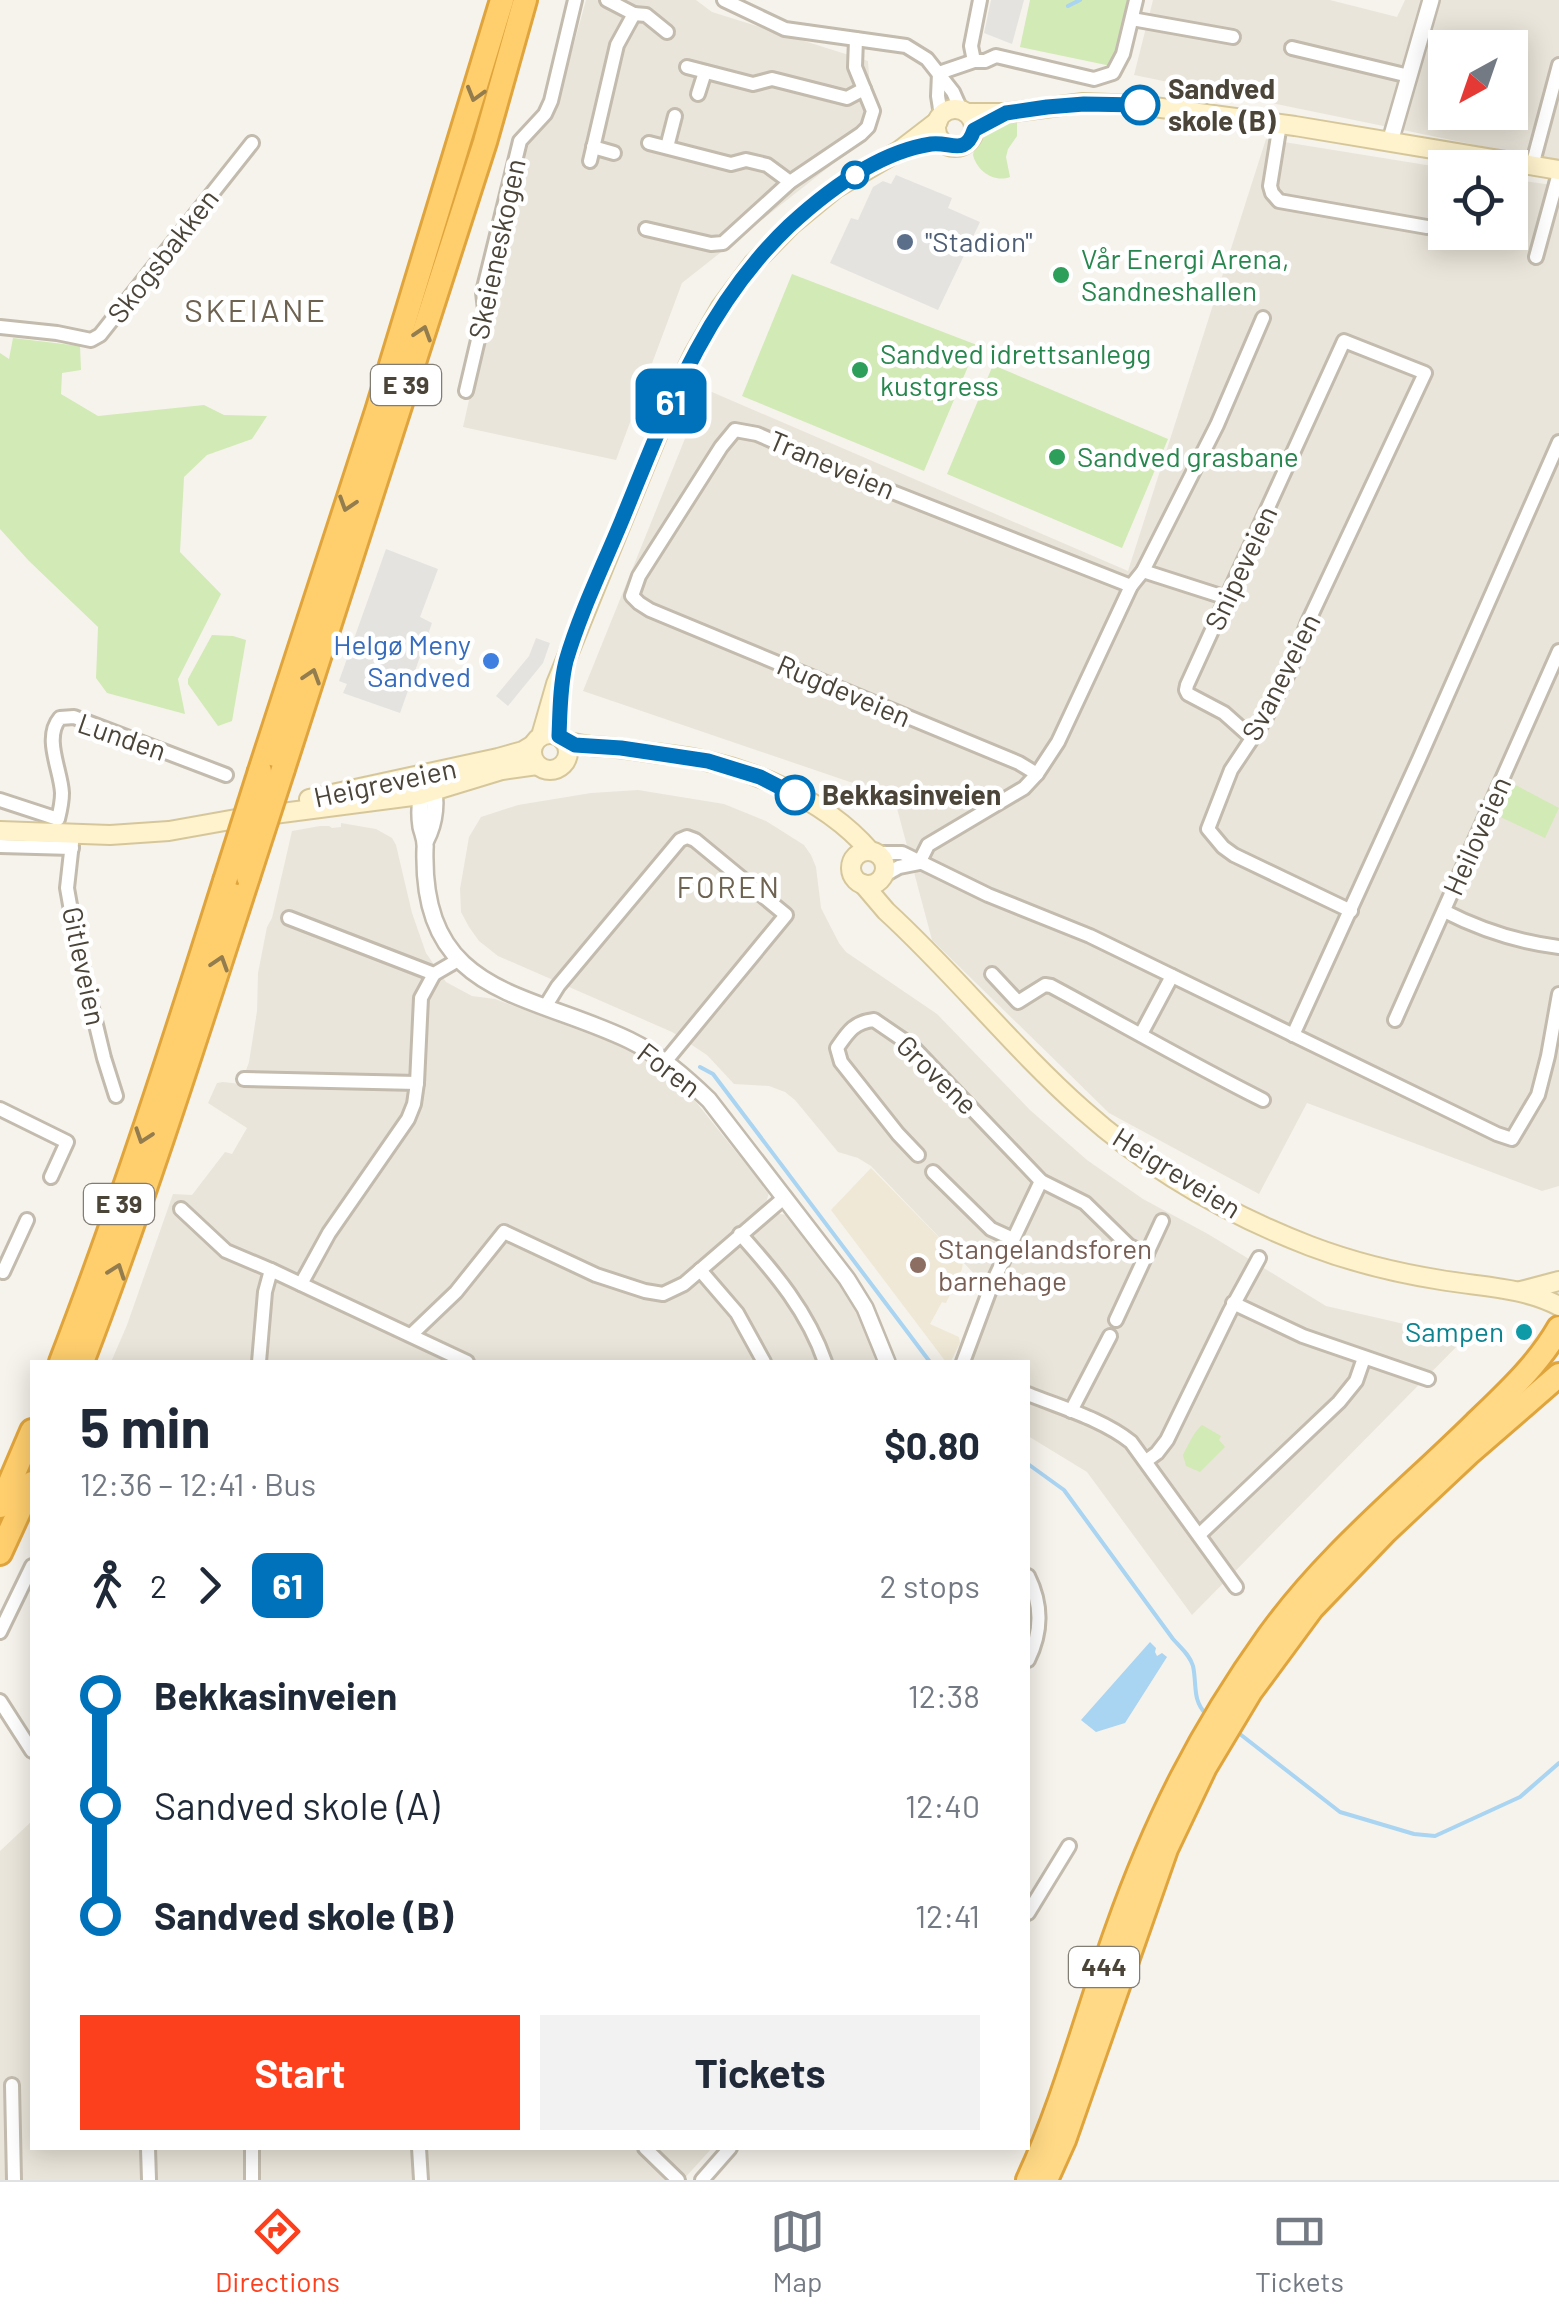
<!DOCTYPE html>
<meta charset="utf-8">
<style>
:root{--surface:#fff;--page:#f2f2f3;--text:#1f2937;--muted:#747a83;--line:#e0e1e3;--accent:#fc3f1d}
body{margin:0;font-family:Barlow,sans-serif;background:var(--page);color:var(--text);height:100vh;display:flex;flex-direction:column;font-size:38px;white-space:nowrap}
*{box-sizing:border-box;margin:0}
p{font-size:32px;color:var(--muted)}
.icon{flex:none;width:55px;height:55px;fill:none;stroke:currentColor;stroke-width:2;stroke-linecap:round;stroke-linejoin:round}
.map{position:relative;flex:1;overflow:hidden}
.side{position:absolute;left:30px;top:1360px;width:1000px;height:790px;display:flex;flex-direction:column;background:var(--surface);border-radius:0px;box-shadow:0 5px 25px #0003}
.side>*{flex:none}
.badge{padding:0 20px;border-radius:15px;font-size:35px;line-height:65px}
.needle{width:65px;rotate:220deg}
.tools{position:absolute;left:1428px;top:30px;display:grid;gap:20px}
.tools a{display:grid;place-items:center;width:100px;height:100px;border-radius:0px;background:var(--surface);box-shadow:0 5px 25px #0003;font-size:50px}
.map>.badge{position:absolute;translate:-50% -50%;box-shadow:0 0 0 5px #fff}
.legs{display:flex;align-items:center;gap:15px;height:110px;padding:0 50px;font-size:32px}
.legs p{margin-inline-start:auto}
.overview{display:flex;align-items:center;justify-content:space-between;height:170px;padding:0 50px}
h1{font-size:55px;font-weight:700;line-height:75px}
.button{display:flex;gap:20px;margin-top:auto;padding:20px 50px}
.button a{flex:1;height:115px;border-radius:0px;background:var(--accent);color:#fff;font-size:40px;font-weight:700;line-height:115px;text-align:center}
.button a+a{background:var(--page);color:var(--text)}
ul{padding:0 50px;list-style:none}
li{display:flex;align-items:center;gap:35px;height:110px;font-size:38px}
li i{display:grid;place-items:center;width:15px;height:100%;margin:0 12px;background:currentColor}
li i::after{content:'';width:25px;height:25px;margin:-12px;border:8px solid;border-radius:50%;background:var(--surface)}
li p{margin-inline-start:auto}
li:first-child i{background:linear-gradient(#0000 50%,currentColor 0)}
li:last-child i{background:linear-gradient(currentColor 50%,#0000 0)}
.tab-bar{display:flex;justify-content:space-around;align-items:center;height:140px;border-top:2px solid var(--line);background:var(--surface);font-size:28px;color:var(--muted)}
.tab-bar a{display:grid;justify-items:center;gap:5px}
.tab-bar .on{color:var(--accent)}
.map>svg:first-child{display:block}
.residential{fill:#eae5da;fill-rule:evenodd}
.education{fill:#efe8d6}
.green{fill:#d2eab5}
.parking{fill:#e5e3e0}
.water{fill:#a9d4f2}
.lines{fill:none;stroke-linecap:round;stroke-linejoin:round}
.stream{stroke:#a9d4f2;stroke-width:4}
.minor-casing{stroke:#c2bbae;stroke-width:18}
.tertiary-casing{stroke:#c2bbae;stroke-width:20}
.secondary-casing{stroke:#d6c79b;stroke-width:22}
.trunk-casing{stroke:#e0a43c;stroke-width:28}
.motorway-casing{stroke:#e0a43c;stroke-width:28}
.minor{stroke:#fff;stroke-width:12}
.tertiary{stroke:#fff;stroke-width:15}
.secondary{stroke:#fff3cd;stroke-width:18}
.trunk{stroke:#ffd985;stroke-width:22}
.motorway{stroke:#ffcf6e;stroke-width:22}
.motorway-bridge-casing{stroke:#e0a43c;stroke-width:28;stroke-linecap:butt}
.motorway-bridge{stroke:#ffcf6e;stroke-width:22}
.oneway{stroke:#937c4e}
.line-1-casing{stroke:#fff;stroke-width:22}
.line-1{stroke:#0072bc;stroke-width:15}
.stop-1-dot{fill:#fff;stroke:#0072bc;stroke-width:5}
.service-dot{fill:#5c6f8a;stroke:#fff;stroke-width:4}
.leisure-dot{fill:#2e9e5b;stroke:#fff;stroke-width:4}
.shop-dot{fill:#3f7fe0;stroke:#fff;stroke-width:4}
.education-dot{fill:#8d6e63;stroke:#fff;stroke-width:4}
.culture-dot{fill:#0f9aa8;stroke:#fff;stroke-width:4}
.labels{text-anchor:middle;stroke-width:9;stroke-linejoin:round;paint-order:stroke}
.shield{fill:#fff;stroke:#817c74;stroke-width:2.5}
.shield-label{font-size:25px;font-weight:bold;fill:#4b4439}
.stop-label{font-size:28px;font-weight:bold;fill:#4b4439;stroke:#fff;text-anchor:start}
.service-label{font-size:28px;fill:#4e5e75;stroke:#fff;text-anchor:start}
.street-label{font-size:28px;fill:#4b4439;stroke:#fff}
.leisure-label{font-size:28px;fill:#27864d;stroke:#fff;text-anchor:start}
.shop-label{font-size:28px;fill:#366cbe;stroke:#fff;text-anchor:end}
.education-label{font-size:28px;fill:#785e54;stroke:#fff;text-anchor:start}
.culture-label{font-size:28px;fill:#0d838f;stroke:#fff;text-anchor:end}
.neighbourhood-label{font-size:30px;letter-spacing:2.5px;fill:#6e6250;stroke:#fff}
.quarter-label{font-size:32px;letter-spacing:2.5px;fill:#6e6250;stroke:#fff}
</style>
<div class="map">
<svg width="1559" height="2180" viewBox="0 0 1559 2180">
<rect width="100%" height="100%" fill="#f6f3ec"/>
<g class="residential">
<path d="M586 0H696L712 12 868 61 873 132 682 283 616 460 463 427 527 140 556 109Z"/>
<path d="M1153 0H1330L1397 17 1405 0H1559V162L1134 75ZM1445 48H1510V112H1445Z"/>
<path d="M1266 139 1445 168V232H1510V179L1559 186V1186L1542 1191 1307 1103 1259 1194 1109 1113 932 940 894 797 583 691 705 389 1128 571Z"/>
<path d="M638 790 724 804 766 821 804 845 811 855 816 867 821 908 839 943 846 952 937 1014 1030 1110 1087 1160 1143 1199 1208 1234 1326 1306 1465 1338 1192 1615 1087 1472 1028 1436V1362H960L985 1285 871 1166 858 1158 838 1152 795 1100 785 1092 769 1086 734 1084 707 1055 672 1032 498 956 479 941 469 927 461 912 460 889 469 837 481 817 518 805 591 793Z"/>
<path d="M341 823 376 829 392 838 396 845 412 913 426 953 446 982 472 996 495 999 629 1049 684 1087 769 1193 766 1203 773 1213 787 1215 838 1280 855 1307 877 1362H111L127 1325 173 1194 192 1195 225 1152 232 1154 247 1128 208 1103 217 1083 223 1082 241 1084 249 1062 257 1011 258 973 267 927 272 918 292 831 320 826H329L332 828 341 827Z"/>
<path d="M32 1821V2148H712L683 2180H0V1851Z"/>
</g>
<path class="education" d="M871 1168 963 1262 962 1269 946 1303 942 1302 930 1324 959 1337 960 1343 951 1361 946 1362 831 1210Z"/>
<g class="green">
<path d="M1030 0H1128L1116 58 1111 66 1020 47Z"/>
<path d="M1017 118V136L1008 149 1006 157 1010 177C994 183 977 171 973 155 978 130 994 123 1017 118Z"/>
<path d="M792 274 977 345 924 471 742 396Z"/>
<path d="M13 338 80 346 81 370 62 373 61 394 98 416 204 405 224 415 267 416 252 439 207 455 184 477 180 552 221 594 178 679 185 714 107 693 96 678 98 627 29 561 0 529V353L9 359Z"/>
<path d="M993 365 1168 439 1122 548 947 474Z"/>
<path d="M212 635 233 636 246 640 232 721 218 726 188 684V679Z"/>
<path d="M1508 781 1559 808 1545 838 1494 814Z"/>
<path d="M1202 1425 1221 1436 1219 1440 1225 1447 1200 1472 1186 1466 1183 1455C1187 1447 1195 1430 1202 1425Z"/>
</g>
<g class="parking">
<path d="M991 0H1024L1012 44 984 33Z"/>
<path d="M896 175 952 198 948 208 980 222 938 310 830 263 851 218 858 220 873 187 883 181 891 184Z"/>
<path d="M386 549 438 569 420 617 432 623 400 713 343 693 347 684 339 681Z"/>
<path d="M536 638 550 643 543 663 508 706 496 696 529 656Z"/>
</g>
<path class="water" d="M1150 1642 1156 1648 1155 1652 1157 1656 1162 1653 1167 1657 1125 1723 1096 1732 1081 1720Z"/>
<g class="lines">
<g class="stream">
<path d="M1068 6 1080 0"/>
<path d="M700 1067 713 1074 930 1362"/>
<path d="M1028 1464 1064 1490 1173 1639C1180 1647 1190 1655 1193 1666 1197 1684 1192 1700 1206 1714"/>
<path d="M1236 1731 1340 1812 1414 1834 1435 1836 1520 1797 1559 1763"/>
</g>
<g class="minor-casing">
<g id="minor">
<path d="M724 0 785 29 906 46 927 59 953 92 961 110"/>
<path d="M634 14 646 15 667 32"/>
<path d="M1132 19 1233 37"/>
<path d="M1292 48 1409 76"/>
<path d="M974 61 971 46 980 0"/>
<path d="M687 67 753 84 772 79 847 98 864 89"/>
<path d="M939 73 974 61H985L996 56 1094 79 1113 73 1123 54 1136 0"/>
<path d="M939 73 938 96 941 115"/>
<path d="M698 94 705 72"/>
<path d="M1280 124 1270 186 1272 193 1279 201 1427 227"/>
<path d="M649 143 731 164 746 160 767 165 790 182"/>
<path d="M593 147 614 153"/>
<path d="M667 147 675 116"/>
<path d="M590 161 617 45 634 14 607 0"/>
<path d="M1532 166 1559 65"/>
<path d="M646 229 711 244 723 243 790 182 861 134 868 127 873 111 855 67 856 39"/>
<path d="M1536 257 1559 173"/>
<path d="M0 327 57 333 91 340 100 335 252 143"/>
<path d="M466 391 485 310 483 292 520 141 545 114 551 101 575 0"/>
<path d="M1143 571 1227 598"/>
<path d="M1252 738 1224 713 1188 694 1186 690 1187 685 1344 341 1425 373 1308 622 1290 670 1265 719 1231 770 1208 829 1223 847 1234 855 1351 911"/>
<path d="M1037 774 1019 763 650 610 639 603 632 596 639 576 721 447 735 430 757 434 867 482 1131 586"/>
<path d="M0 800 58 819C60 811 62 801 62 793 61 770 43 738 60 718L74 717 226 775"/>
<path d="M73 834 67 888 78 950 104 1058 116 1096"/>
<path d="M0 846 72 848"/>
<path d="M876 853H902L988 895 1090 936 1497 1134 1512 1139 1538 1095 1548 1056 1559 994"/>
<path d="M919 863 928 845 1024 788 1037 774 1058 742 1131 586 1143 571 1217 425 1263 318"/>
<path d="M883 876 899 867 919 863"/>
<path d="M1444 911C1481 930 1518 942 1559 947"/>
<path d="M289 918 434 974 458 960"/>
<path d="M992 974 1018 1002 1045 985 1051 986C1122 1024 1191 1064 1263 1100"/>
<path d="M545 1007 558 986 680 840 687 837 695 840 786 915 665 1062"/>
<path d="M1395 1020 1559 651"/>
<path d="M1141 1034 1172 976"/>
<path d="M1293 1035 1419 759 1559 442"/>
<path d="M244 1079 417 1083"/>
<path d="M0 1109 67 1142 51 1177"/>
<path d="M918 1155 898 1134 841 1062 837 1048C848 1032 854 1022 874 1020L912 1046 1041 1181 1085 1203 1129 1246 1147 1254"/>
<path d="M933 1172 991 1229 1013 1239"/>
<path d="M181 1209 226 1251 271 1270 467 1362"/>
<path d="M740 1234C775 1273 808 1312 825 1362"/>
<path d="M700 1270 737 1313 764 1362"/>
<path d="M3 1272 27 1220"/>
<path d="M301 1284 329 1233 408 1119 414 1104 417 1083 421 998 434 974"/>
<path d="M1233 1303 1303 1336 1428 1379"/>
<path d="M1116 1320 1162 1221"/>
<path d="M411 1335 456 1292 504 1232 596 1275 645 1291 663 1294 684 1284 785 1197"/>
<path d="M259 1362 265 1292 271 1270"/>
<path d="M963 1362 992 1284 1041 1181"/>
<path d="M1028 1394C1062 1408 1102 1419 1131 1442L1236 1587"/>
<path d="M1071 1411 1110 1336"/>
<path d="M1146 1461 1157 1453 1167 1440 1230 1311 1259 1258"/>
<path d="M1199 1535 1339 1402 1356 1381 1364 1358"/>
<path d="M1028 1576C1042 1604 1042 1632 1028 1660"/>
<path d="M0 1632 32 1566"/>
<path d="M0 1701 32 1751"/>
<path d="M1028 1913 1069 1846"/>
<path d="M12 2085 14 2180"/>
<path d="M148 2148 149 2180"/>
<path d="M252 2148V2180"/>
<path d="M419 2148 421 2180"/>
<path d="M645 2148 678 2180"/>
<path d="M702 2180 730 2148"/>
</g>
</g>
<g class="tertiary-casing">
<g id="tertiary">
<path d="M1390 142 1431 0"/>
<path d="M429 774C421 792 418 807 421 827 423 835 426 840 425 849 421 996 526 991 629 1040 660 1055 685 1077 709 1100L847 1279 865 1308 887 1362"/>
<path d="M426 840C435 823 438 799 431 781"/>
</g>
</g>
<g class="secondary-casing">
<g id="secondary">
<circle cx="955" cy="128" r="19"/>
<path d="M967 113H1006L1083 103 1139 105 1295 126 1559 170"/>
<circle cx="550" cy="752" r="18"/>
<path d="M541 736 556 684 670 404 694 354 721 307 753 264 791 225 836 188 899 151 938 121"/>
<path d="M563 740C581 747 598 746 617 748 635 750 653 753 671 755 742 763 823 797 870 851"/>
<path d="M309 799 498 758 523 751 533 745"/>
<path d="M0 831 110 835 169 831 236 819 420 795 502 770 537 765"/>
<circle cx="868" cy="868" r="17"/>
<path d="M863 884 886 911C955 974 1013 1048 1083 1110 1149 1169 1227 1214 1310 1246 1352 1262 1397 1273 1441 1280 1481 1287 1523 1287 1559 1306"/>
<path d="M1521 1291 1559 1281"/>
</g>
</g>
<g class="trunk-casing">
<g id="trunk">
<path d="M1028 2180C1065 2100 1087 2013 1117 1930 1156 1820 1201 1731 1269 1636 1327 1555 1405 1493 1475 1424 1505 1395 1538 1365 1559 1328"/>
<path d="M1046 2180 1064 2140 1166 1849 1205 1767 1250 1692 1312 1608 1386 1531 1468 1454 1559 1375"/>
</g>
</g>
<g class="motorway-casing">
<g id="motorway">
<path d="M283 769 485 142 525 0"/>
<path d="M260 771 377 411 502 0"/>
<path d="M61 1362C122 1204 174 1043 225 881"/>
<path d="M82 1362C143 1203 195 1040 248 877"/>
<path d="M0 1506 32 1431"/>
<path d="M0 1553 32 1483"/>
</g>
</g>
<use href="#minor" class="minor"/>
<use href="#tertiary" class="tertiary"/>
<use href="#secondary" class="secondary"/>
<use href="#trunk" class="trunk"/>
<use href="#motorway" class="motorway"/>
<g class="motorway-bridge-casing">
<g id="motorway-bridge">
<path d="M248 877 283 769"/>
<path d="M225 881 260 771"/>
</g>
</g>
<use href="#motorway-bridge" class="motorway-bridge"/>
</g>
<defs><path id="oneway-chevron" d="M-2-3.5L2.5 0L-2 3.5" fill="none" stroke-width="1.6" stroke-linecap="round" stroke-linejoin="round" transform="scale(2.5)"/></defs>
<g class="oneway">
<use href="#oneway-chevron" transform="translate(475 94) rotate(106)"/>
<use href="#oneway-chevron" transform="translate(423 333) rotate(-72)"/>
<use href="#oneway-chevron" transform="translate(347 504) rotate(108)"/>
<use href="#oneway-chevron" transform="translate(312 676) rotate(-72)"/>
<use href="#oneway-chevron" transform="translate(220 963) rotate(-72)"/>
<use href="#oneway-chevron" transform="translate(143 1136) rotate(109)"/>
<use href="#oneway-chevron" transform="translate(117 1271) rotate(-70)"/>
</g>
<g class="lines">
<g class="line-1-casing">
<path id="line-1" d="M795 795 760 777 708 761 621 748 575 745 559 736C560 712 560 685 566 661 580 613 603 566 622 520 666 413 703 308 789 226 828 190 878 152 931 144 950 141 965 157 974 130L1006 113 1047 107 1084 104 1140 105"/>
</g>
<use href="#line-1" class="line-1"/>
</g>
<g class="stop-1-dot">
<circle cx="1140" cy="105" r="18"/>
<circle cx="855" cy="175" r="12"/>
<circle cx="795" cy="795" r="18"/>
</g>
<circle class="service-dot" cx="905" cy="242" r="10"/>
<g class="leisure-dot">
<circle cx="1061" cy="275" r="10"/>
<circle cx="860" cy="370" r="10"/>
<circle cx="1057" cy="457" r="10"/>
</g>
<circle class="shop-dot" cx="491" cy="661" r="10"/>
<circle class="education-dot" cx="918" cy="1265" r="10"/>
<circle class="culture-dot" cx="1524" cy="1332" r="10"/>
<g class="labels">
<g class="shield">
<rect x="371" y="365" width="70" height="40" rx="8"/>
<rect x="84" y="1184" width="70" height="40" rx="8"/>
<rect x="1069" y="1947" width="70" height="40" rx="8"/>
</g>
<g class="shield-label">
<text x="406" y="394">E 39</text>
<text x="119" y="1213">E 39</text>
<text x="1104" y="1976">444</text>
</g>
<g class="stop-label">
<text x="1168" y="99">Sandved<tspan x="1168" dy="32">skole (B)</tspan></text>
<text x="822" y="805">Bekkasinveien</text>
</g>
<g class="service-label">
<text x="925" y="252">"Stadion"</text>
</g>
<g class="street-label">
<text transform="translate(497 249) rotate(-78)" y="10">Skeieneskogen</text>
<text transform="translate(163 256) rotate(-52)" y="10">Skogsbakken</text>
<text transform="translate(832 465) rotate(23)" y="10">Traneveien</text>
<text transform="translate(1241 568) rotate(-65)" y="10">Snipeveien</text>
<text transform="translate(1281 677) rotate(-63)" y="10">Svaneveien</text>
<text transform="translate(844 691) rotate(23)" y="10">Rugdeveien</text>
<text transform="translate(122 737) rotate(19)" y="10">Lunden</text>
<text transform="translate(385 783) rotate(-12)" y="10">Heigreveien</text>
<text transform="translate(1477 836) rotate(-66)" y="10">Heiloveien</text>
<text transform="translate(84 966) rotate(78)" y="10">Gitleveien</text>
<text transform="translate(669 1070) rotate(37)" y="10">Foren</text>
<text transform="translate(937 1075) rotate(44)" y="10">Grovene</text>
<text transform="translate(1177 1173) rotate(32)" y="10">Heigreveien</text>
</g>
<g class="leisure-label">
<text x="1081" y="269">Vår Energi Arena,<tspan x="1081" dy="32">Sandneshallen</tspan></text>
<text x="880" y="364">Sandved idrettsanlegg<tspan x="880" dy="32">kustgress</tspan></text>
<text x="1077" y="467">Sandved grasbane</text>
</g>
<g class="shop-label">
<text x="471" y="655">Helgø Meny<tspan x="471" dy="32">Sandved</tspan></text>
</g>
<g class="education-label">
<text x="938" y="1259">Stangelandsforen<tspan x="938" dy="32">barnehage</tspan></text>
</g>
<g class="culture-label">
<text x="1504" y="1342">Sampen</text>
</g>
<g class="neighbourhood-label">
<text x="729" y="898">FOREN</text>
</g>
<g class="quarter-label">
<text x="256" y="322">SKEIANE</text>
</g>
</g>
</svg>
<div class="tools">
<a><svg class="needle" viewBox="-14 -14 28 28"><path d="M0-13l5 13h-10z" fill="#e53935"/><path d="M0 13l5-13h-10z" fill="#747a83"/></svg></a>
<a><svg class="icon" aria-label="locate" viewBox="0 0 24 24"><circle cx="12" cy="12" r="6"/><path d="M12 2v4M12 18v4M2 12h4M18 12h4"/></svg></a>
</div>
<b class="badge" style="left:671px;top:401px;background:#0072bc;color:#fff">61</b>
<section class="side">
<div class="overview"><div><h1>5 min</h1><p>12:36 – 12:41 · Bus</p></div><b>$0.80</b></div>
<div class="legs"><svg class="icon" aria-label="walk" viewBox="0 0 24 24"><circle cx="13" cy="4" r="2"/><path d="M13 8l-2 6 4 7M11 14l-3 7M7 12l3-4h3l4 4"/></svg>2<svg class="icon" aria-label="forward" viewBox="0 0 24 24"><path d="M9 5l7 7-7 7"/></svg><b class="badge" style="background:#0072bc;color:#fff">61</b><p>2 stops</p></div>
<ul>
<li><i style="color:#0072bc"></i><b>Bekkasinveien</b><p>12:38</p></li>
<li><i style="color:#0072bc"></i><span>Sandved skole (A)</span><p>12:40</p></li>
<li><i style="color:#0072bc"></i><b>Sandved skole (B)</b><p>12:41</p></li>
</ul>
<div class="button"><a>Start</a><a>Tickets</a></div>
</section>
</div>
<nav class="tab-bar">
<a class="on"><svg class="icon" aria-label="directions" viewBox="0 0 24 24"><path d="M12 3l9 9-9 9-9-9zM9 14v-3h6M13 9l2 2-2 2"/></svg>Directions</a>
<a><svg class="icon" aria-label="map" viewBox="0 0 24 24"><path d="M3 6l6-2 6 2 6-2v14l-6 2-6-2-6 2zM9 4v14M15 6v14"/></svg>Map</a>
<a><svg class="icon" aria-label="tickets" viewBox="0 0 24 24"><path d="M3 7h18v10H3zM15 7v10"/></svg>Tickets</a>
</nav>
